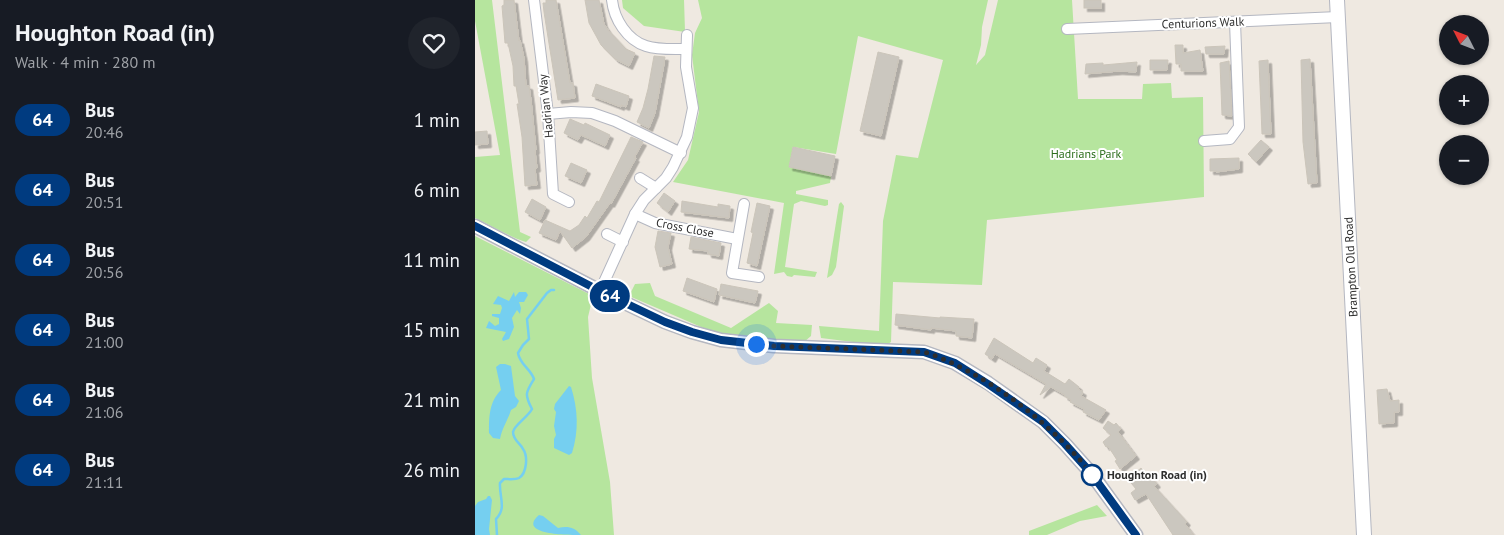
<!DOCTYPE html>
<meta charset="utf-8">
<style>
:root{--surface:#171b24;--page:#20242c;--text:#f1f3f6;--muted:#9ea1a6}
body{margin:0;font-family:"PT Sans",sans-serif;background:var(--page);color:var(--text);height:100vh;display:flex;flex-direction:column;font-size:19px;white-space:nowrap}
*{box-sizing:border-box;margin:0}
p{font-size:16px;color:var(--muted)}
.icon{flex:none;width:28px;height:28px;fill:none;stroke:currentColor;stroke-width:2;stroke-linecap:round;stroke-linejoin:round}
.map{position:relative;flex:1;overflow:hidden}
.sheet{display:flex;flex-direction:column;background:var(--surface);width:475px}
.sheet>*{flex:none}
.badge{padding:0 10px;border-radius:16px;font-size:18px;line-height:32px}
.needle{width:32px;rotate:312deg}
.controls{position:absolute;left:964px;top:15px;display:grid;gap:10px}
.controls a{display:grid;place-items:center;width:50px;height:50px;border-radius:50%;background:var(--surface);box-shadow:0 1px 4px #0004;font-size:25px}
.you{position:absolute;width:25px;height:25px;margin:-12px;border:4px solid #fff;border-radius:50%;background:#1a73e8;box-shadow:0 0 0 8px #1a73e833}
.map>.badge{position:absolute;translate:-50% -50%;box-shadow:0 0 0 2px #fff}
.round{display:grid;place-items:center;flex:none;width:52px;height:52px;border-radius:26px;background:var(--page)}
.summary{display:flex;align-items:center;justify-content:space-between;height:85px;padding:0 15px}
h1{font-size:24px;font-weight:700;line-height:38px}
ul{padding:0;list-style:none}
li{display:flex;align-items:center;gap:15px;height:70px;padding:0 15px}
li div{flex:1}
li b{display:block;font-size:19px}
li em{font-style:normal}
li .badge{min-width:55px;font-weight:700;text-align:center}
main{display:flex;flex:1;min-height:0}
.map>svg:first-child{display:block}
.green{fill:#b6e59e}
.water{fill:#75cff0}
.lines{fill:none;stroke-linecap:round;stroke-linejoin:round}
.stream{stroke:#75cff0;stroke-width:2.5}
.building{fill:#cbc7bf;stroke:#cbc5ba;filter:url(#shadow)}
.minor-casing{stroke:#b4b7c1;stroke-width:12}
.tertiary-casing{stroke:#b4b7c1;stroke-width:15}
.secondary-casing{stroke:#b4b7c1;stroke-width:16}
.minor{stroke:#fff;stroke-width:10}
.tertiary{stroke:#fff;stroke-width:12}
.secondary{stroke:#fff;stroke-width:14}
.line-casing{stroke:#fff;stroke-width:11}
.line{stroke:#003b80;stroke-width:8}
.walk{stroke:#2e2e2e;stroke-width:5;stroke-dasharray:0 9}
.stop-dot{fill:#fff;stroke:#003b80;stroke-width:2.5}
.labels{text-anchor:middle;stroke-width:4;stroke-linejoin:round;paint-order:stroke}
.street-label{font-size:12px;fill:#2e2e2e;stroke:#fff}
.park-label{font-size:12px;fill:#2c6e1b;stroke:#fff}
.stop-label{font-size:12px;font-weight:bold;fill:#2e2e2e;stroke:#fff;text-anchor:start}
</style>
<main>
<section class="sheet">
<div class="summary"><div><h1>Houghton Road (in)</h1><p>Walk · 4 min · 280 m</p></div><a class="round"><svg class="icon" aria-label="heart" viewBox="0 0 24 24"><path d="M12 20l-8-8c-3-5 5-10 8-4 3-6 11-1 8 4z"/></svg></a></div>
<ul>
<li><span class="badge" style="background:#003b80;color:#fff">64</span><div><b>Bus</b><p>20:46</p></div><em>1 min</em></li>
<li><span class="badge" style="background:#003b80;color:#fff">64</span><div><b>Bus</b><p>20:51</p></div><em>6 min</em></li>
<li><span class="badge" style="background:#003b80;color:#fff">64</span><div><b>Bus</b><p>20:56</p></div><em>11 min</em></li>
<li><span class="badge" style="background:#003b80;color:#fff">64</span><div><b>Bus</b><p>21:00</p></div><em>15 min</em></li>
<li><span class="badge" style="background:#003b80;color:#fff">64</span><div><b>Bus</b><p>21:06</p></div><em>21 min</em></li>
<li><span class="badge" style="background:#003b80;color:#fff">64</span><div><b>Bus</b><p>21:11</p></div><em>26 min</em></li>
</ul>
</section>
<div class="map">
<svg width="1029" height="535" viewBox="0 0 1029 535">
<defs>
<filter id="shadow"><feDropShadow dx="3.5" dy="3.5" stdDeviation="0" flood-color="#0004"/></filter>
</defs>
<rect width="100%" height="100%" fill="#efe9e1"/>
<g class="green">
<path d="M0 0H17L45 232 56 237 51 242C33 236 17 226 0 218V157L25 155 0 21Z"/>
<path d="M147 0H209L210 32 169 26 148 8Z"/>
<path d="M223 0H513L507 27 506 45 501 65 510 55 523 0H597L603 99H667L668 84 696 83 697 98 728 97 729 197 512 220 507 285 418 282 416 342 410 346 346 338 344 326 404 331 408 221 421 155 443 158 468 60 383 36 361 154 318 147 314 167 356 176 355 183 321 191V194L353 200V205L350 206 326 201 319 204 310 267 342 272 340 277 319 275 317 277 312 276 309 272 299 274 309 203 198 182 213 160 224 112 217 55 220 33 227 18Z"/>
<path d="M366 202 369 206 361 267 357 275 352 278 364 204Z"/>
<path d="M0 236 118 296 113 317 117 378 135 482 139 535H0Z"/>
<path d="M175 283 180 296 256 328 294 303 303 311 301 323 337 325 336 336 329 342H309L240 333 154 296 160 284Z"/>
<path d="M622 505 632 516 605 521 572 535H554V531Z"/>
</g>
<g class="water">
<path d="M39 292 40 297 44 292H51L53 295 49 302H44L46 308 45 314 42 310 37 318 39 327 34 339 28 341 27 339 31 332 11 328 14 321 20 326 24 324V318L17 316V314H25L27 308 26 305 18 304 23 296 34 301Z"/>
<path d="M25 364H30L36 366 40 396 44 401 41 407 36 410C33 420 27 428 25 439L18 438 14 433C14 417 14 402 26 390L21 367Z"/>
<path d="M94 386 96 387C103 409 104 431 97 453L94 455 79 448V439L81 435 79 426 81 412 79 409 80 404Z"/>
<path d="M13 496H15L17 500 14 529 15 535H0V506L3 502 11 499Z"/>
<path d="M64 515 68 516 83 528C93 526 99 527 106 535 94 535 41 535 64 515Z"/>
</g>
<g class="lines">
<path class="stream" d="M22 535 21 519C32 508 24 497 25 483L29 479C34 479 40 480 44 478 52 473 53 456 48 449 45 443 38 440 38 432 39 425 53 417 57 409 49 394 51 392 59 379 55 368 45 365 43 353L48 345 54 339 52 319 72 293 76 290H79"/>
</g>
<g class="building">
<path d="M29 0H39L44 41 45 40 49 58 51 86H54L56 100 61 150 60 151 62 168 60 169 62 185 50 186 47 137 42 104H44L41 86H39L38 66 33 43H30L27 6 29 5Z"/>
<path d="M71 0H81L95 83H98L100 98 83 100 69 12 68 3H71Z"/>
<path d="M110 0H124L129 24 133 30 151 49 160 53 154 66 140 59 126 45 114 23Z"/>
<rect x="609" y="0" width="17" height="8"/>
<path d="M700 45H708V53L725 50 728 71H706V64H701Z"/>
<path d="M750 46 749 54H731L730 47Z"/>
<path d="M403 52 424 57 406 136 385 131Z"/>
<path d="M179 56 190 57 189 64 180 113 174 128 162 122 168 108 173 89Z"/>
<path d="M835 59 842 183 833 184 828 142 826 60Z"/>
<path d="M675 60H693L692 70H675Z"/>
<path d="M793 60 796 134H787L784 61Z"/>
<path d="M754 61 757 116 747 115 745 63Z"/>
<path d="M662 62 661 72 644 71 610 74 611 64 628 63V65Z"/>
<path d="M121 84 154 96 151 107 146 105V107L117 96Z"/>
<path d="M95 119 109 125 110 123 135 135 130 146 106 135 103 140 89 133Z"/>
<path d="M12 131 13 144 0 145V132Z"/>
<path d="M156 137 168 142 159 158H161L136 204 135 203 111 237 97 248 85 231 81 240 64 233 70 220 95 231 104 225 110 216 112 218 122 201 124 202Z"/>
<path d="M786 140 794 147 781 162 773 154Z"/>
<path d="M318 147 360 156 356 176 314 167Z"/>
<path d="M764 158V169L741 172 742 171H735V159Z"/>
<path d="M96 163 112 170 106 183 90 176Z"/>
<path d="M189 193 200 201 193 212 182 203Z"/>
<path d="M57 199 71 207 65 220 50 212Z"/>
<path d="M207 201 243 207V204L255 206 254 218 206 212Z"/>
<path d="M282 203 295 206 282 266 272 263 278 233 276 232Z"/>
<path d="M183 231 196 233 193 247 197 264 185 267 180 247Z"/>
<path d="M216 237 246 243 244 256 233 254V251L214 249Z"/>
<path d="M212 278 242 289 239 302 208 291Z"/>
<path d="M246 284 283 291 280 303 244 295Z"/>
<path d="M421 314 465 318V317L499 319 497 338 481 336V331L456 328V330L420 325Z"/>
<path d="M519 338 558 363 561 358 572 365 569 371 590 384 594 379 604 387 603 389 608 392 606 396 631 410 624 420 608 412 609 409 595 402 596 400 589 396 590 395 576 387 565 395 571 384 520 354 517 359 510 354Z"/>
<path d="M912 389 915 401 924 400V412H919V423L904 424 902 390Z"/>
<path d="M633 421 639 425 641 423 646 429 643 432 661 456 645 469 640 461 642 460 633 446 631 447 628 442 636 435 628 428Z"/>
<path d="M666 468 675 479 677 478 682 484 679 486 712 522 710 524 719 535H698L671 494 660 500 656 493 661 489 653 479Z"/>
</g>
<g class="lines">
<g class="minor-casing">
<g id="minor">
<path d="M59 0 73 114 78 194 94 202"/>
<path d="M137 0C139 19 152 40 171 46 183 50 199 49 211 49"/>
<path d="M592 29 863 17"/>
<path d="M73 114 96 112 117 113 140 121 206 153"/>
<path d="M729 141 755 139 764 127 760 22"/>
<path d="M165 178 181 188"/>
<path d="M269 204 257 273 284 277"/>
<path d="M160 214 180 223 262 239"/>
<path d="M132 234 148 242"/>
<path d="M125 291 160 214 169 200 191 178 198 167 212 137 218 108 211 67 212 35"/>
</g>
</g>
<g class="tertiary-casing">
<path id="tertiary" d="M0 226 125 291 190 322 217 332 246 340 299 346 449 352 480 363 513 383 568 422 590 444 616 473 661 535"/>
</g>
<g class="secondary-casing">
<path id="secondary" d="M862 0 889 535"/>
</g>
<use href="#minor" class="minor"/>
<use href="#tertiary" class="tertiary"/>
<use href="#secondary" class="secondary"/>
</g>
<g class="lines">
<g class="line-casing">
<path id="line" d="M0 226 125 291 190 322 217 332 246 340 299 346 449 352 480 363 513 384 568 422 590 444 616 473 661 535"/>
</g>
<use href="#line" class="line"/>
<path class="walk" d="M281 344 299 346 449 352C507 370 581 426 617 475"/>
</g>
<circle class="stop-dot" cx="617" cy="475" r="10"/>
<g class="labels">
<g class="street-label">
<text transform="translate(728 23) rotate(-2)" y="4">Centurions Walk</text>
<text transform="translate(71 106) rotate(-96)" y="4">Hadrian Way</text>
<text transform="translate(210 228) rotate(11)" y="4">Cross Close</text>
<text transform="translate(876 267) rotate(-93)" y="4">Brampton Old Road</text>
</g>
<g class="park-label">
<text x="611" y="158">Hadrians Park</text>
</g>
<g class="stop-label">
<text x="632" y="479">Houghton Road (in)</text>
</g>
</g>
</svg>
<div class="controls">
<a><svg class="needle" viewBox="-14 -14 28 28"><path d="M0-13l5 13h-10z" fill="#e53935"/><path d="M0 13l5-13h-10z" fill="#9ea1a6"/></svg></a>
<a>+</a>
<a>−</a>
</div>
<div class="you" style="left:281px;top:344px"></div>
<b class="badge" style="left:135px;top:296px;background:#003b80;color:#fff">64</b>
</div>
</main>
